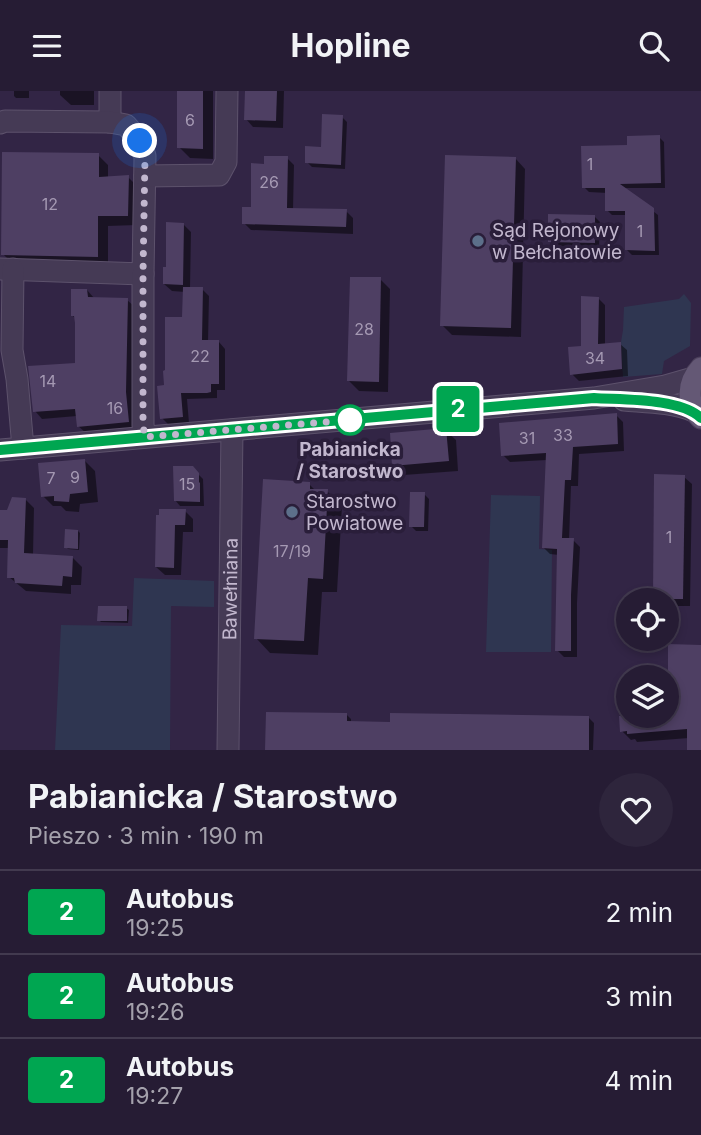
<!DOCTYPE html>
<html lang="pl">
<meta charset="utf-8">
<style>
:root{--surface:#261c34;--page:#2e253c;--text:#f1f3f6;--muted:#a4a1ac;--line:#423a4f}
body{margin:0;font-family:Inter,sans-serif;background:var(--page);color:var(--text);height:100vh;display:flex;flex-direction:column;font-size:26px;white-space:nowrap}
*{box-sizing:border-box;margin:0}
p{font-size:23px;color:var(--muted)}
.icon{flex:none;width:38px;height:38px;fill:none;stroke:currentColor;stroke-width:2;stroke-linecap:round;stroke-linejoin:round}
.map{position:relative;height:659px;overflow:hidden}
.sheet{display:flex;flex-direction:column;background:var(--surface);flex:1}
.sheet>*{flex:none}
.badge{padding:0 14px;border-radius:5px;font-size:24px;line-height:46px}
.fabs{position:absolute;left:616px;top:497px;display:grid;gap:14px}
.fabs a{display:grid;place-items:center;width:63px;height:63px;border-radius:50%;background:var(--surface);box-shadow:0 4px 10px #0003,0 0 0 2px var(--line);font-size:35px}
.you{position:absolute;width:35px;height:35px;margin:-18px;border:5px solid #fff;border-radius:50%;background:#1a73e8;box-shadow:0 0 0 10px #1a73e833}
.map>.badge{position:absolute;translate:-50% -50%;box-shadow:0 0 0 4px #fff}
.round{display:grid;place-items:center;flex:none;width:74px;height:74px;border-radius:37px;background:var(--page)}
.headline{display:flex;align-items:center;justify-content:space-between;height:119px;padding:0 28px}
h1{font-size:33px;font-weight:700;line-height:52px}
ul{padding:0;list-style:none}
li{display:flex;align-items:center;gap:21px;height:84px;padding:0 28px;border-top:2px solid var(--line)}
li div{flex:1}
li b{display:block;font-size:26px}
li em{font-style:normal}
li .badge{min-width:77px;font-weight:700;text-align:center}
header{display:flex;justify-content:space-between;align-items:center;height:91px;padding:0 28px;background:var(--surface);font-size:32px;font-weight:700}
.map>svg:first-child{display:block}
.green{fill:#2f3651}
.shadow{fill:#0007}
.building{fill:#4e3f63}
.lines{fill:none;stroke-linecap:round;stroke-linejoin:round}
.minor-casing{stroke:#5d526c;stroke-width:23}
.major-casing{stroke:#4c405b;stroke-width:23}
.minor{stroke:#453a55;stroke-width:21}
.major{stroke:#645875;stroke-width:21}
.line-casing{stroke:#fff;stroke-width:16}
.line{stroke:#00a651;stroke-width:10}
.walk{stroke:#c2b7ce;stroke-width:7;stroke-dasharray:0 12.6}
.service-dot{fill:#5c6f8a;stroke:#2a1e3a;stroke-width:2.5}
.stop-dot{fill:#fff;stroke:#00a651;stroke-width:3.5}
.labels{text-anchor:middle;stroke-width:7;stroke-linejoin:round;paint-order:stroke}
.number-label{font-size:16px;fill:#a599b3}
.poi-label{font-size:19px;fill:#c2b7ce;stroke:#2a1e3a;text-anchor:start}
.stop-label{font-size:19px;font-weight:bold;fill:#c2b7ce;stroke:#2a1e3a}
.street-label{font-size:19px;fill:#c2b7ce;stroke:#2a1e3a}
</style>
<header><svg class="icon" aria-label="menu" viewBox="0 0 24 24"><path d="M4 6h16M4 12h16M4 18h16"/></svg>Hopline<svg class="icon" aria-label="search" viewBox="0 0 24 24"><circle cx="10" cy="10" r="6"/><path d="M15 15l6 6"/></svg></header>
<div class="map">
<svg width="701" height="659" viewBox="0 0 701 659">
<rect width="100%" height="100%" fill="#322545"/>
<g class="green">
<path d="M684 203 691 212 690 255 664 270 662 283 623 286 621 251 623 239 624 216 679 208Z"/>
<path d="M491 404 540 405 539 458 552 459 551 561H486Z"/>
<path d="M134 487 214 490V516L171 515 170 659H55L61 534 132 535Z"/>
</g>
<g class="shadow">
<path d="M14 0H29V7H16L14 5Z"/>
<path d="M60 0H94V14H71L60 4Z"/>
<path d="M179 0H213V68L190 67 179 56Z"/>
<path d="M246 0H284L283 37 253 36 246 28Z"/>
<path d="M342 26 347 31 345 78 312 76 307 71 323 58Z"/>
<path d="M659 46 664 51 665 97H623L658 124 659 164H632L627 159 626 124H612L607 119V102L589 101 584 96 629 56Z"/>
<path d="M98 64 108 74V87L128 86 138 96 137 134 108 135V175L13 173 3 163Z"/>
<path d="M287 67 294 74 293 119 346 120 353 127V143L251 139 244 132 252 117 266 74Z"/>
<path d="M515 67 525 78 521 246 452 244 442 234Z"/>
<path d="M595 126 600 131 599 156 555 155 550 150Z"/>
<path d="M184 134 191 141 190 198H202L209 205 208 251H219L225 258V299H217V307L187 308 189 332 169 334 162 327 166 296 184 228 185 201 172 200 164 193 168 178Z"/>
<path d="M380 188 390 198 388 301 359 300 349 290Z"/>
<path d="M87 199 94 207 127 209 135 216 136 338 86 342 78 335 77 325 42 328 35 320 77 273 76 228 72 224Z"/>
<path d="M598 207 605 214V254L620 253 627 259 628 285 579 290 572 283Z"/>
<path d="M616 324 623 331 624 360 579 363 578 395H571L569 449H573L580 456 577 512V566H564L557 559 559 464 550 463 543 456 547 369 510 371 503 364Z"/>
<path d="M445 339 456 349 458 380 404 384 394 374Z"/>
<path d="M85 370 95 380 98 411 80 413 79 421 66 420 61 415H53L43 405Z"/>
<path d="M192 377 203 388 204 415H180L175 409Z"/>
<path d="M684 386 692 393 690 515H667V509H657L654 507Z"/>
<path d="M309 393 316 400H327L342 415 337 501H322L318 564 270 562 256 547Z"/>
<path d="M424 403 429 408 428 440H416L411 435Z"/>
<path d="M25 408 34 417 33 464 73 467 82 476 81 494H71V503L26 500 9 486 10 457H0V421H8Z"/>
<path d="M185 420 193 428V441H183L181 484H165L156 476 158 426Z"/>
<path d="M78 440 80 442 79 459 68 458 66 456Z"/>
<path d="M126 517 129 519 128 532 101 531 99 529Z"/>
<path d="M701 556V659H689V647L637 651 635 648 631 649 622 640 620 620H628V625H667V616H670Z"/>
<path d="M346 623 351 628V631L391 632 589 627 594 632 593 659H267Z"/>
</g>
<g class="building">
<path d="M177 0H203V58L177 57Z"/>
<path d="M245 0H277L276 30 244 29Z"/>
<path d="M322 23 343 24 341 74 305 72V55L321 56Z"/>
<path d="M660 44 661 92 620 93 654 117 655 160 625 159V120H605V97H582L581 55 627 54V45Z"/>
<path d="M2 61 99 62V86L129 84 128 125H98V166L1 164Z"/>
<path d="M445 64 516 66 511 237 440 235Z"/>
<path d="M264 65H288L287 117 347 118 346 136 242 133V116H251V72L264 73Z"/>
<path d="M548 123 595 124V152L548 151Z"/>
<path d="M166 131 184 132 183 194 163 193V176H166Z"/>
<path d="M350 186H381L379 291 347 290Z"/>
<path d="M183 196H203L202 249H219V293H211V301L207 302H181L183 326 160 328 157 295 164 294 163 280 165 279V226H182Z"/>
<path d="M71 198H87L88 206 128 207 126 301 129 331 77 336 75 318 33 321 28 275 75 272V232L74 225H71Z"/>
<path d="M581 205 599 206 598 253 621 251 622 278 570 284 568 256 581 255Z"/>
<path d="M617 322 618 353 573 356 571 389H565L562 447H574L571 504V560H555L557 458 542 457 546 362 501 365 499 332Z"/>
<path d="M446 337 449 370 392 375 390 342Z"/>
<path d="M85 368 88 401 70 403 69 411 54 410V405L41 406 38 372Z"/>
<path d="M173 375H193L199 382V392L200 391V411L174 410Z"/>
<path d="M654 383 685 384 683 508H653Z"/>
<path d="M263 388 310 391V398H328L323 488 308 487 304 550 254 548Z"/>
<path d="M410 401H425L424 436H409Z"/>
<path d="M12 406 26 407 24 462 73 465 72 486 63 485 62 495 15 492 14 487H7L8 449H0V419H7Z"/>
<path d="M159 418H186L185 434H175L174 477 155 476 156 424H159Z"/>
<path d="M65 438 78 439V458L64 457Z"/>
<path d="M98 515H127V530H97Z"/>
<path d="M668 553 701 554V659H687V638L627 643V640L620 641 619 625 668 624Z"/>
<path d="M266 621 347 622V630L390 631V622L589 625V659H265Z"/>
</g>
<g class="lines">
<g class="minor-casing">
<g id="minor">
<path d="M110 31V0"/>
<path d="M0 32 5 30 110 31 126 34 140 50 145 65 143 183 0 178"/>
<path d="M145 85 219 84 226 71 227 0"/>
<path d="M13 178 12 259 17 288 23 357"/>
<path d="M143 183V334L145 346"/>
<path d="M624 309C648 311 672 311 694 320"/>
<path d="M0 359 594 307 665 295 693 287"/>
<path id="s1" d="M228 659 232 339"/>
</g>
</g>
<g class="major-casing">
<path id="major" d="M701 277C687 292 686 312 701 327"/>
</g>
<use href="#minor" class="minor"/>
<use href="#major" class="major"/>
</g>
<g class="lines">
<g class="line-casing">
<path id="line" d="M0 359 594 307C623 309 680 307 701 327"/>
</g>
<use href="#line" class="line"/>
<path class="walk" d="M140 50 145 65 143 183V334L145 346 350 329"/>
</g>
<g class="service-dot">
<circle cx="478" cy="150" r="7"/>
<circle cx="292" cy="421" r="7"/>
</g>
<circle class="stop-dot" cx="350" cy="329" r="14"/>
<g class="labels">
<g class="number-label">
<text x="190" y="35">6</text>
<text x="590" y="79">1</text>
<text x="269" y="97">26</text>
<text x="50" y="119">12</text>
<text x="640" y="146">1</text>
<text x="364" y="244">28</text>
<text x="200" y="271">22</text>
<text x="595" y="273">34</text>
<text x="48" y="296">14</text>
<text x="115" y="323">16</text>
<text x="563" y="350">33</text>
<text x="527" y="353">31</text>
<text x="75" y="392">9</text>
<text x="51" y="393">7</text>
<text x="187" y="399">15</text>
<text x="669" y="452">1</text>
<text x="292" y="466">17/19</text>
</g>
<g class="poi-label">
<text x="492" y="146">Sąd Rejonowy<tspan x="492" dy="22">w Bełchatowie</tspan></text>
<text x="306" y="417">Starostwo<tspan x="306" dy="22">Powiatowe</tspan></text>
</g>
<g class="stop-label">
<text x="350" y="365">Pabianicka<tspan x="350" dy="22">/ Starostwo</tspan></text>
</g>
<g class="street-label">
<text dy="7" stroke="none"><textPath href="#s1" startOffset="161">Bawełniana</textPath></text>
</g>
</g>
</svg>
<div class="fabs">
<a><svg class="icon" aria-label="locate" viewBox="0 0 24 24"><circle cx="12" cy="12" r="6"/><path d="M12 2v4M12 18v4M2 12h4M18 12h4"/></svg></a>
<a><svg class="icon" aria-label="layers" viewBox="0 0 24 24"><path d="M12 4l9 5-9 5-9-5zM3 14l9 5 9-5"/></svg></a>
</div>
<div class="you" style="left:140px;top:50px"></div>
<b class="badge" style="left:458px;top:318px;background:#00a651;color:#fff">2</b>
</div>
<section class="sheet">
<div class="headline"><div><h1>Pabianicka / Starostwo</h1><p>Pieszo · 3 min · 190 m</p></div><a class="round"><svg class="icon" aria-label="heart" viewBox="0 0 24 24"><path d="M12 20l-8-8c-3-5 5-10 8-4 3-6 11-1 8 4z"/></svg></a></div>
<ul>
<li><span class="badge" style="background:#00a651;color:#fff">2</span><div><b>Autobus</b><p>19:25</p></div><em>2 min</em></li>
<li><span class="badge" style="background:#00a651;color:#fff">2</span><div><b>Autobus</b><p>19:26</p></div><em>3 min</em></li>
<li><span class="badge" style="background:#00a651;color:#fff">2</span><div><b>Autobus</b><p>19:27</p></div><em>4 min</em></li>
</ul>
</section>
